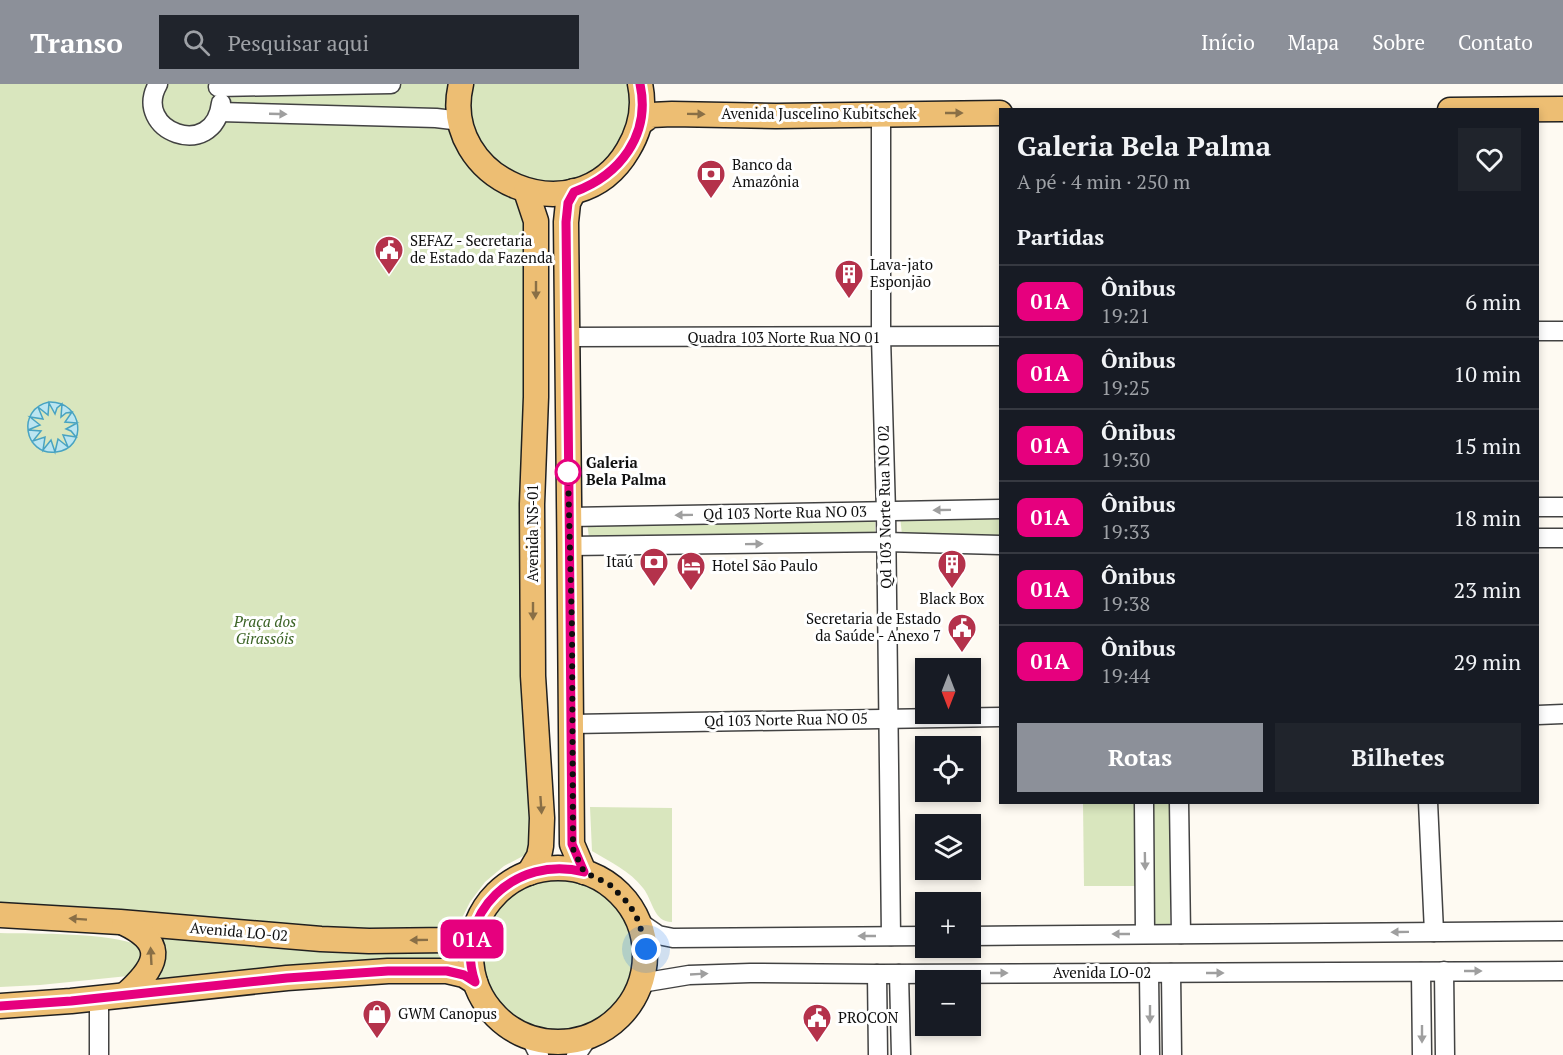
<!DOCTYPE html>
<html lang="pt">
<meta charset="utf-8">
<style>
:root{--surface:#171b24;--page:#20242c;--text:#f1f3f6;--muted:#9ea1a6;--line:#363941;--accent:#8c9099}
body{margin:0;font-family:"PT Serif",serif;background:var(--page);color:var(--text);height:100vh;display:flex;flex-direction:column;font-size:22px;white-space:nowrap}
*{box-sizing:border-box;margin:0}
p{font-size:20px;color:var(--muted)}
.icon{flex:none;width:33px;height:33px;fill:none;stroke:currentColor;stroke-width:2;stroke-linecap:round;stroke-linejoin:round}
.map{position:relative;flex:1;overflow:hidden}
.drawer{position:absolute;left:999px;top:24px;width:540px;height:696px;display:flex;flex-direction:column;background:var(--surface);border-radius:0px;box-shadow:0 3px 9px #0003}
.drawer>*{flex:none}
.badge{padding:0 12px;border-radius:9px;font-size:21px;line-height:39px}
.needle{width:39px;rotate:180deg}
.fabs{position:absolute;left:915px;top:574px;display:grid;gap:12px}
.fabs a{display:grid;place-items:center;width:66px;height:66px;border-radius:0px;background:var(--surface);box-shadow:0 3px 9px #0003;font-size:30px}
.you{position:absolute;width:30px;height:30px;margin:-15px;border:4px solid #fff;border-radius:50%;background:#1a73e8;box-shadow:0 0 0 9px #1a73e833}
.map>.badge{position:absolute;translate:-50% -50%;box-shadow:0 0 0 3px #fff}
h2{padding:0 18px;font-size:22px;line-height:54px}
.round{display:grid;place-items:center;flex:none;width:63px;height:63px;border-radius:0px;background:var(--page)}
.head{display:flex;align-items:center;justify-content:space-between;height:102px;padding:0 18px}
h1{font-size:28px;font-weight:700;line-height:45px}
.button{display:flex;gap:12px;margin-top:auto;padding:12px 18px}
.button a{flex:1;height:69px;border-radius:0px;background:var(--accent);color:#fff;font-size:24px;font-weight:700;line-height:69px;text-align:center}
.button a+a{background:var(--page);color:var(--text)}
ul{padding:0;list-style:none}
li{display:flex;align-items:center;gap:18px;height:72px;padding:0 18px;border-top:2px solid var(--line)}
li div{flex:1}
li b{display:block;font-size:22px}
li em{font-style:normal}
li .badge{min-width:66px;font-weight:700;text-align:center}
header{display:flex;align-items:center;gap:36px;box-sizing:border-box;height:84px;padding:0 30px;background:var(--accent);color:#fff}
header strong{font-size:28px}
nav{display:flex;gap:33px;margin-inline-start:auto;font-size:21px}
.search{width:420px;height:54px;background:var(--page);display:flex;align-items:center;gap:15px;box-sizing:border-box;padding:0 21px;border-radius:0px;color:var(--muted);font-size:22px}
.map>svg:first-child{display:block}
.green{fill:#d9e6be}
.water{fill:#bbe5f1;stroke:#48a3c2;stroke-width:1.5;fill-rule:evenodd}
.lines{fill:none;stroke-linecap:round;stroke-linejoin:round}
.minor-casing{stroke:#424242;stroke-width:21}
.major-casing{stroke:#202020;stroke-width:27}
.minor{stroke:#fff;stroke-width:18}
.major{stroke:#edbe73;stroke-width:24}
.oneway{fill:#896f46}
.oneway2{fill:#9f9f9f}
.line-casing{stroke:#fff;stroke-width:14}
.line{stroke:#e6007e;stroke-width:9}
.walk{stroke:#0f0f0f;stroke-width:6;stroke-dasharray:0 10.8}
.stop-dot{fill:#fff;stroke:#e6007e;stroke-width:3}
.labels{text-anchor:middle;stroke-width:6;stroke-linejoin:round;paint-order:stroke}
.street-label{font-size:15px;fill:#0f0f0f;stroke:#fff}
.poi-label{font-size:15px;fill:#0f0f0f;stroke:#fff;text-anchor:start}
.stop-label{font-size:15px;font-weight:bold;fill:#0f0f0f;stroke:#fff;text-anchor:start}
.park-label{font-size:15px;font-style:italic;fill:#3a6224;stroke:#fff}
</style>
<header>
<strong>Transo</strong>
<div class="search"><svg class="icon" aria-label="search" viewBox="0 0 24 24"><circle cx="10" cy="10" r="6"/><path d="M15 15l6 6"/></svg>Pesquisar aqui</div>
<nav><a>Início</a><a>Mapa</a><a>Sobre</a><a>Contato</a></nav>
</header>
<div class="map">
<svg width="1563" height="971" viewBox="0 0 1563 971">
<rect width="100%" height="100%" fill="#fefaf2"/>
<g class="green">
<path d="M0 0H450L451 40 525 115 531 757 529 766 525 771 504 782 485 798 470 818 460 838 453 843C436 848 392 844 372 844 248 843 124 822 0 819Z"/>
<path d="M467 0H629L632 16 627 47 611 73 587 92 557 101 526 98 499 85 478 62 466 3Z"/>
<path d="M900 432H1000V451H902Z"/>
<path d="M875 435V452L589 454 587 438Z"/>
<path d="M1083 719H1137L1138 802H1084Z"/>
<path d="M1151 719H1170V846L1153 847Z"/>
<path d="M590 723 672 724V838C653 838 653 816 643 804 630 787 610 778 592 767Z"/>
<circle cx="558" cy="870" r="79"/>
<path d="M0 849C35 850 110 848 140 862L145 873 128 892 40 901 0 903Z"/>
<path d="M156 852 455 865V876L314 880 156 896Z"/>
</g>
<path class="water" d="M49 318C84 317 88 365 56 368 24 372 16 325 49 318ZM49 319 55 330 57 324 62 320 61 333 66 329 72 328 65 338 77 339 66 345 71 347 76 353 63 351 68 363 58 355 55 368 51 356 43 366 45 353 33 357 41 347 28 346 40 341 30 333 43 335 38 323 48 331Z"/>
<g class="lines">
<g class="minor-casing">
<g id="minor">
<path d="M158 0C131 47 214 78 221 19"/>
<path d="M218 3 391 0"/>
<path d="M220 28 436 34 461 37"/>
<path d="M881 30V253L886 428 891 852"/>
<path d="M1538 247H1563"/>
<path d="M567 253 1000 252"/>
<path d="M1538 423H1563"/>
<path d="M570 433 1000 425"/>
<path d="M1538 454H1563"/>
<path d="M570 462 886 458 1000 461"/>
<path d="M1538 631 1563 630"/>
<path d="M572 640 1000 633"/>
<path d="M1144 718 1145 850"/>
<path d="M1179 718 1181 850"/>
<path d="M1428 718 1434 848"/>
<path d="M639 838 658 851 673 854 926 852"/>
<path d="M970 852 1563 847"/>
<path d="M1444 887 1445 971"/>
<path d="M1421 888 1422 971"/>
<path d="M1149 889 1150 971"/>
<path d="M1171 889 1172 971"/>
<path d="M877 890 878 971"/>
<path d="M899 890 901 971"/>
<path d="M641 899 689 891 750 889 877 890 1563 887"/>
<path d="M99 914V971"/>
<path d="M530 953 539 971"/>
<path d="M576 971 589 952"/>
</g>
</g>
<g class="major-casing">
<g id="major">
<path d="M461 0C438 96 576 155 628 66 640 46 645 23 640 0"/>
<path d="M1450 26 1563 25"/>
<path d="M640 39 651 31 672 30 776 32 1000 29"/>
<path d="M526 107 536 137V313L532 420 533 592 542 734 541 762 539 772 529 789"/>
<path d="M574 107 568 119 566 138C568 345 571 553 572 760L584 788"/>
<circle cx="558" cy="871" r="87"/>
<path d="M0 831 120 838 321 855 369 857 449 856 460 853 475 845"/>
<path d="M124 839C170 861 155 884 125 911"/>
<path d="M0 922 71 917 287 894 388 887H447L464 891 475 898"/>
</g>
</g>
<use href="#minor" class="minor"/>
<use href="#major" class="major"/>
</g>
<defs><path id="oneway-solid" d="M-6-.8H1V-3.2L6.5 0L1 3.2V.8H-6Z" transform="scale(1.5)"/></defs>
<g class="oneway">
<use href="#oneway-solid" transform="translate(954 29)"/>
<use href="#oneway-solid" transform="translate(696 30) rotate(1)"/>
<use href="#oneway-solid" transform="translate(536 206) rotate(90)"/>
<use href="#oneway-solid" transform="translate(533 527) rotate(90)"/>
<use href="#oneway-solid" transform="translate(541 721) rotate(86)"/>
<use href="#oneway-solid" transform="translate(78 835) rotate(-176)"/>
<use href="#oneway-solid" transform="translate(419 856) rotate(179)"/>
<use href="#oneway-solid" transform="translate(151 872) rotate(-93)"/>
</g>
<g class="oneway2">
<use href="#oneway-solid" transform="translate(278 30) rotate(2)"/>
<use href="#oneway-solid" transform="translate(942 426) rotate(179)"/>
<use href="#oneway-solid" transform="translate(684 431) rotate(179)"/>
<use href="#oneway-solid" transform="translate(754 460) rotate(-1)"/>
<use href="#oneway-solid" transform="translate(1145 777) rotate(89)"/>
<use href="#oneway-solid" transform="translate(1400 848) rotate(179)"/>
<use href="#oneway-solid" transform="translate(1121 850) rotate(180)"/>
<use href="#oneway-solid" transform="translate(867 852) rotate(180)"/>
<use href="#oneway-solid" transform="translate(1473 887)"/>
<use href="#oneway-solid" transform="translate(999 889)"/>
<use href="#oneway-solid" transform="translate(1215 889)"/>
<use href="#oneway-solid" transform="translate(699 890) rotate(-3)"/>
<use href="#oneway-solid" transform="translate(1150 930) rotate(90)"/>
<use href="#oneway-solid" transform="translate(1422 950) rotate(90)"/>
</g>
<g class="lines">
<g class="line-casing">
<path id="line" d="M0 922 71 917 287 894 388 887H447L464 891 475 898C452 829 517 770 584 788L572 760C571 553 568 345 566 138L568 119 574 108C620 91 651 51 640 0"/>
</g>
<use href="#line" class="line"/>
<path class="walk" d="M568 388 572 546 573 765 584 788 609 800 629 820 639 838 646 865"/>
</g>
<defs>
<g id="bank-pin" transform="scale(1.5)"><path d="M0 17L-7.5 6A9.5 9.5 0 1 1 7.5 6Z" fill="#b4324b" stroke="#fff"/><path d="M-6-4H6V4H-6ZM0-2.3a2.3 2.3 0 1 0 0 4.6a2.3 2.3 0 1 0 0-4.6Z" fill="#fff"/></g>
<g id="civic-pin" transform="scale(1.5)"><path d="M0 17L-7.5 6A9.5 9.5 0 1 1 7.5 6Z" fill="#b4324b" stroke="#fff"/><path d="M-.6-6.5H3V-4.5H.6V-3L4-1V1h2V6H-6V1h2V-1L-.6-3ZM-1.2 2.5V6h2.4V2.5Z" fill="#fff"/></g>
<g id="building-pin" transform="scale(1.5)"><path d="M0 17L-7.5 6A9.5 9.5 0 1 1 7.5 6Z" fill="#b4324b" stroke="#fff"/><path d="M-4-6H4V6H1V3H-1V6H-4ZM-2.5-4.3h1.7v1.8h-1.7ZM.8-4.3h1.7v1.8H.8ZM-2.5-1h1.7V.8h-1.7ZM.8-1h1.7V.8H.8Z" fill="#fff"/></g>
<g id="hotel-pin" transform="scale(1.5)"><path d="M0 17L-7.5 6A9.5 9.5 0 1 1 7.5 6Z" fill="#b4324b" stroke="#fff"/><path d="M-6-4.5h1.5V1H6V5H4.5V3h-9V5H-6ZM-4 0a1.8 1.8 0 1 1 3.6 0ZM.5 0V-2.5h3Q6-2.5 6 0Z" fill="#fff"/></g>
<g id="shop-pin" transform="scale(1.5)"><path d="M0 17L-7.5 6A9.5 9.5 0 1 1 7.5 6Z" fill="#b4324b" stroke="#fff"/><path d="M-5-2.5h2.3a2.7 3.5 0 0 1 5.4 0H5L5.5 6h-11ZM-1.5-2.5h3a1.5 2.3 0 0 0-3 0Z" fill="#fff"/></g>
</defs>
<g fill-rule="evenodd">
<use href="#bank-pin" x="711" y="90"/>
<use href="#civic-pin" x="389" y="166"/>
<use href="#building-pin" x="849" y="190"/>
<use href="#bank-pin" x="654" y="478"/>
<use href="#building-pin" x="952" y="480"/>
<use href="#hotel-pin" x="691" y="482"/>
<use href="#civic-pin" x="962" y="544"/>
<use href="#shop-pin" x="377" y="930"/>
<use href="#civic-pin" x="817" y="934"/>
</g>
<circle class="stop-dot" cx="568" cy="388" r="12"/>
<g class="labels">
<g class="street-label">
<text x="819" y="35">Avenida Juscelino Kubitschek</text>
<text x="784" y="259">Quadra 103 Norte Rua NO 01</text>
<text transform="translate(885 423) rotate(-91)" y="5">Qd 103 Norte Rua NO 02</text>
<text transform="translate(785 429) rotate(-1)" y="5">Qd 103 Norte Rua NO 03</text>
<text transform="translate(533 449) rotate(-90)" y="5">Avenida NS-01</text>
<text transform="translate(786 636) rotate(-1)" y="5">Qd 103 Norte Rua NO 05</text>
<text transform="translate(239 848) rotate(5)" y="5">Avenida LO-02</text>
<text x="1102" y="894">Avenida LO-02</text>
</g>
<g class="poi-label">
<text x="732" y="86">Banco da<tspan x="732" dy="17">Amazônia</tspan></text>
<text x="410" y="162">SEFAZ - Secretaria<tspan x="410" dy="17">de Estado da Fazenda</tspan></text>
<text x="870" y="186">Lava-jato<tspan x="870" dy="17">Esponjão</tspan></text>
<text x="633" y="483" text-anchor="end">Itaú</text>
<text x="712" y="487">Hotel São Paulo</text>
<text x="952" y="520" text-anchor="middle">Black Box</text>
<text x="941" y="540" text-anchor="end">Secretaria de Estado<tspan x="941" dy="17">da Saúde - Anexo 7</tspan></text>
<text x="398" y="935">GWM Canopus</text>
<text x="838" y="939">PROCON</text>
</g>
<g class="stop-label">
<text x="586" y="384">Galeria<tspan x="586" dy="17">Bela Palma</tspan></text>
</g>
<g class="park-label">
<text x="265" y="543">Praça dos<tspan x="265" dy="17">Girassóis</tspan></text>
</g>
</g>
</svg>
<div class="fabs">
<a><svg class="needle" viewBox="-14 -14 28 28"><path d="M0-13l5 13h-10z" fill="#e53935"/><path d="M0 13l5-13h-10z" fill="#9ea1a6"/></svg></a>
<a><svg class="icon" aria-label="locate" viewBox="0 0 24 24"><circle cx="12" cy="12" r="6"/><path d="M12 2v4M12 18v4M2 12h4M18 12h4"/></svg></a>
<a><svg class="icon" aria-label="layers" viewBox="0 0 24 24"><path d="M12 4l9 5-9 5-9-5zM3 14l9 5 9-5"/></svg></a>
<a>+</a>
<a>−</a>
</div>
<div class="you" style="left:646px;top:865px"></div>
<b class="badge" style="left:472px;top:855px;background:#e6007e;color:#fff">01A</b>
<section class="drawer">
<div class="head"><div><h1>Galeria Bela Palma</h1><p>A pé · 4 min · 250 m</p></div><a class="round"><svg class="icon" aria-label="heart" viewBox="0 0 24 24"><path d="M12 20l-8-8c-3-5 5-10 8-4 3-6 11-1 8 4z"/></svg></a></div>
<h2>Partidas</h2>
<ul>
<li><span class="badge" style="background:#e6007e;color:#fff">01A</span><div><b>Ônibus</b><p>19:21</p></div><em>6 min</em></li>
<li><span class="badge" style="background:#e6007e;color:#fff">01A</span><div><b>Ônibus</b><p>19:25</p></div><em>10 min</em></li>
<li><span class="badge" style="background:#e6007e;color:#fff">01A</span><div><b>Ônibus</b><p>19:30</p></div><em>15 min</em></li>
<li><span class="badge" style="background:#e6007e;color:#fff">01A</span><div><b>Ônibus</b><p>19:33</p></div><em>18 min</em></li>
<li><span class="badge" style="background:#e6007e;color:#fff">01A</span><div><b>Ônibus</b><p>19:38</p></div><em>23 min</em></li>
<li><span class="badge" style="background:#e6007e;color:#fff">01A</span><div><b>Ônibus</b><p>19:44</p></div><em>29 min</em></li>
</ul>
<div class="button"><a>Rotas</a><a>Bilhetes</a></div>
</section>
</div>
